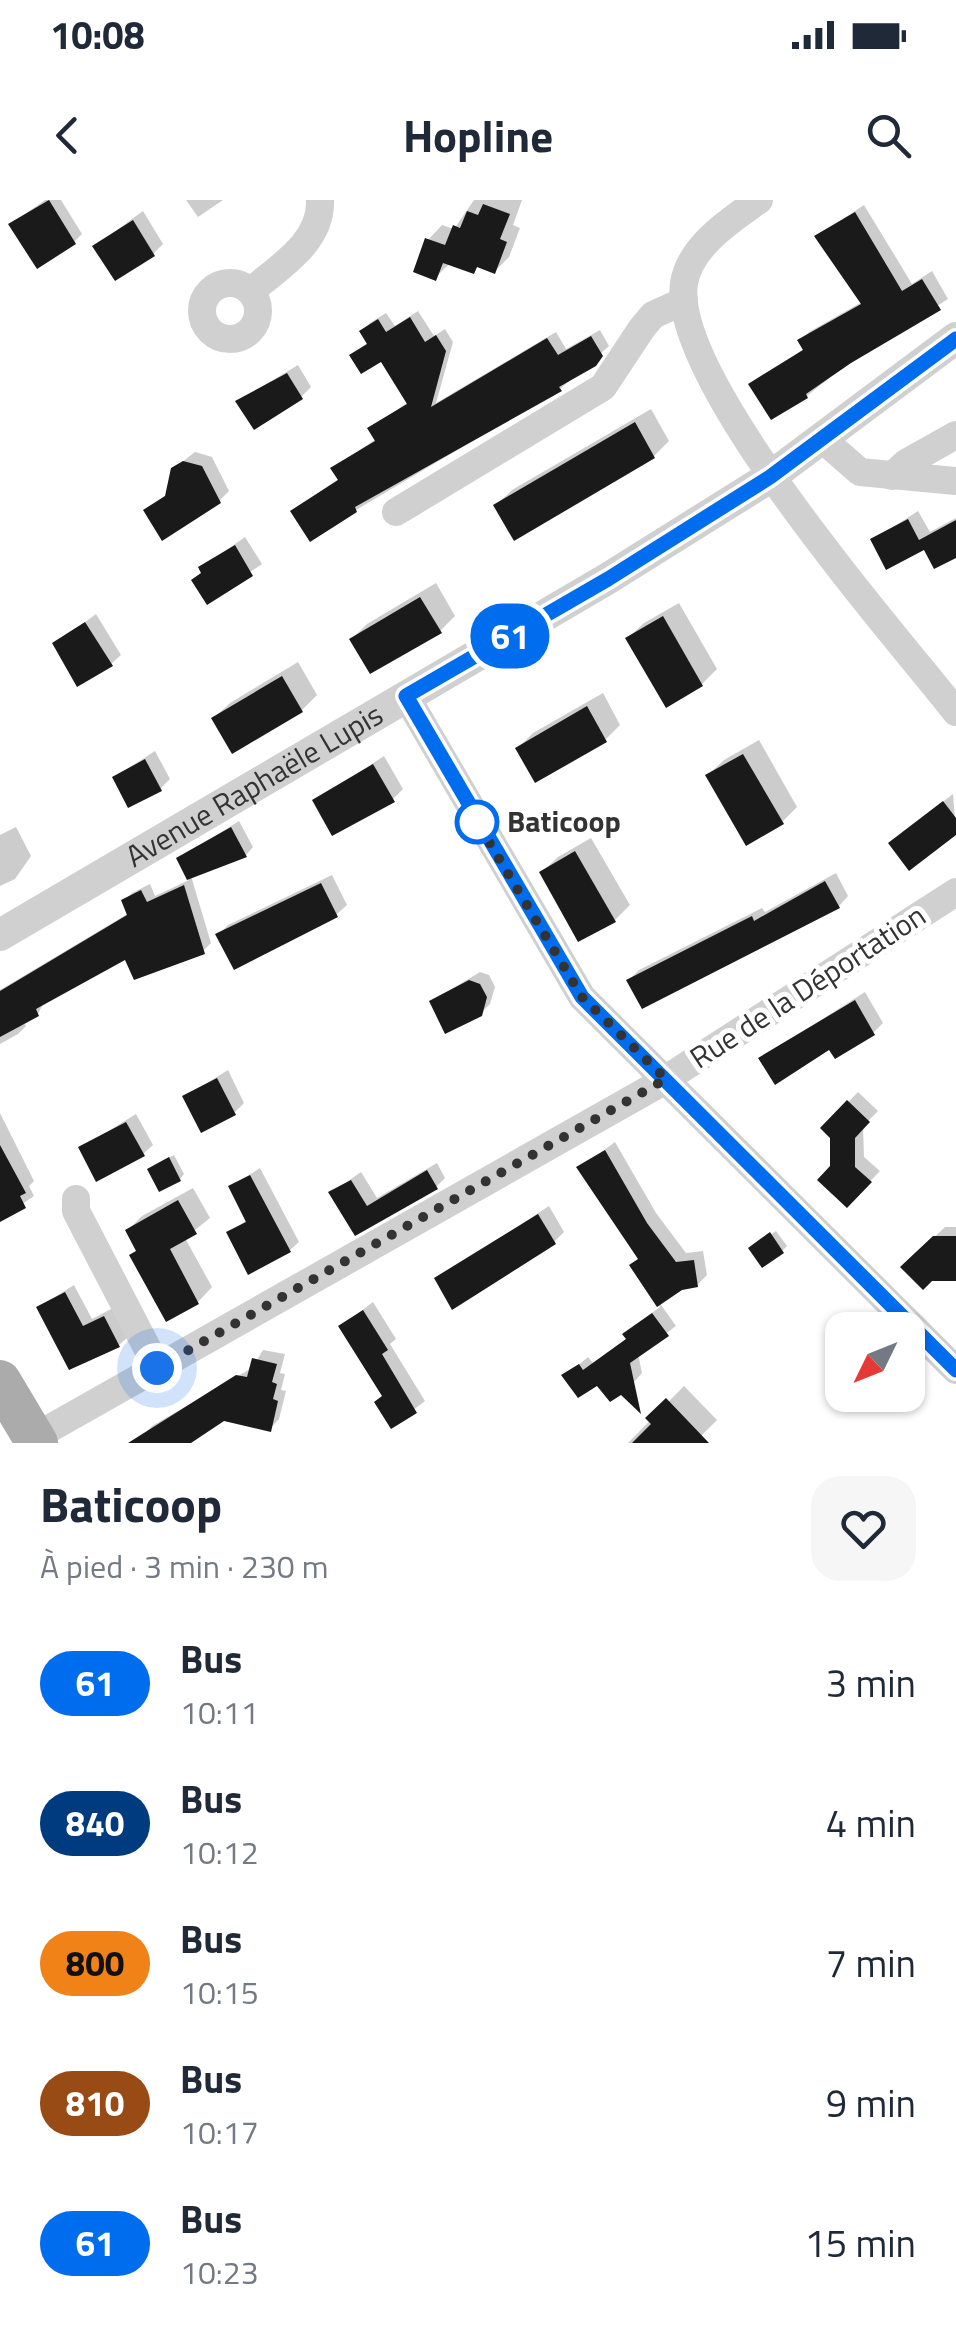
<!DOCTYPE html>
<html lang="fr">
<meta charset="utf-8">
<style>
:root{--surface:#fff;--page:#f6f6f7;--text:#1f2937;--muted:#747a83}
body{margin:0;font-family:"Titillium Web",sans-serif;background:var(--page);color:var(--text);height:100vh;display:flex;flex-direction:column;font-size:38px;white-space:nowrap}
*{box-sizing:border-box;margin:0}
p{font-size:32px;color:var(--muted)}
.icon{flex:none;width:55px;height:55px;fill:none;stroke:currentColor;stroke-width:2;stroke-linecap:round;stroke-linejoin:round}
.map{position:relative;height:1243px;overflow:hidden}
.drawer{display:flex;flex-direction:column;background:var(--surface);flex:1}
.drawer>*{flex:none}
.badge{padding:0 20px;border-radius:32px;font-size:35px;line-height:65px}
.needle{width:65px;rotate:227deg}
.fabs{position:absolute;left:825px;top:1112px;display:grid;gap:20px}
.fabs a{display:grid;place-items:center;width:100px;height:100px;border-radius:20px;background:var(--surface);box-shadow:0 2px 8px #0004;font-size:50px}
.you{position:absolute;width:50px;height:50px;margin:-25px;border:8px solid #fff;border-radius:50%;background:#1a73e8;box-shadow:0 0 0 15px #1a73e833}
.map>.badge{position:absolute;translate:-50% -50%;box-shadow:0 0 0 5px #fff}
.round{display:grid;place-items:center;flex:none;width:105px;height:105px;border-radius:30px;background:var(--page)}
.overview{display:flex;align-items:center;justify-content:space-between;height:170px;padding:0 40px}
h1{font-size:48px;font-weight:700;line-height:75px}
ul{padding:0;list-style:none}
li{display:flex;align-items:center;gap:30px;height:140px;padding:0 40px}
li div{flex:1}
li b{display:block;font-size:38px}
li em{font-style:normal}
li .badge{min-width:110px;font-weight:700;text-align:center}
.status{display:flex;justify-content:space-between;align-items:center;height:70px;padding:0 50px;background:var(--surface);direction:ltr}
.status svg{height:28px;fill:currentColor}
header{display:flex;justify-content:space-between;align-items:center;height:130px;padding:0 40px;background:var(--surface);font-size:45px;font-weight:700}
.map>svg:first-child{display:block}
.shadow{fill:#0003}
.building{fill:#1a1a1a}
.lines{fill:none;stroke-linecap:round;stroke-linejoin:round}
.minor{stroke:#d0d0d0;stroke-width:28}
.tertiary{stroke:#d0d0d0;stroke-width:32}
.primary{stroke:#ababab;stroke-width:42}
.line-casing{stroke:#fff;stroke-width:22}
.line{stroke:#006def;stroke-width:15}
.walk{stroke:#333;stroke-width:10;stroke-dasharray:0 18}
.stop-dot{fill:#fff;stroke:#006def;stroke-width:5}
.labels{text-anchor:middle;stroke-width:10;stroke-linejoin:round;paint-order:stroke}
.street-label{font-size:30px;fill:#333;stroke:#fff}
.stop-label{font-size:30px;font-weight:bold;fill:#333;stroke:#fff;text-anchor:start}
</style>
<div class="status"><b>10:08</b><svg viewBox="0 0 49 12"><path d="M0 12V9h3v3zM5 12V6h3v6zM10 12V3h3v9zM15 12V0h3v12zM26 1h20v11H26zM47 4h2v5h-2z"/></svg></div>
<header><svg class="icon" aria-label="back" viewBox="0 0 24 24"><path d="M15 5l-7 7 7 7"/></svg>Hopline<svg class="icon" aria-label="search" viewBox="0 0 24 24"><circle cx="10" cy="10" r="6"/><path d="M15 15l6 6"/></svg></header>
<div class="map">
<svg width="956" height="1243" viewBox="0 0 956 1243">
<rect width="100%" height="100%" fill="#fff"/>
<g class="shadow">
<path d="M45 0H61L82 34 74 42 11 24Z"/>
<path d="M186 0H223L198 17Z"/>
<path d="M474 0H522L513 25 520 28 509 57 495 71 479 65 473 71 450 63 435 78 428 40 442 25 454 29Z"/>
<path d="M864 5 912 84 932 71 948 99 850 161 807 196 751 184 805 148 800 141 809 132 862 102 817 36Z"/>
<path d="M143 11 163 44 153 54 95 46Z"/>
<path d="M418 111 434 136 445 129 453 142 436 203 556 132 566 149 600 130 609 146 560 189 356 310 293 311 340 278 333 268 376 239 370 229 408 202 382 159 352 155 369 142 362 131 370 123 386 113 395 126Z"/>
<path d="M298 165 311 187 301 197 238 201Z"/>
<path d="M651 209 669 241 654 256 496 305 512 290Z"/>
<path d="M195 252 212 257 229 291 219 301 146 310 169 293 173 269Z"/>
<path d="M918 311 930 332 956 318V355L873 340Z"/>
<path d="M245 337 262 364 207 401 201 368Z"/>
<path d="M436 383 455 416 440 431 352 439 367 424Z"/>
<path d="M679 403 717 469 702 484 628 438 644 423Z"/>
<path d="M96 414 121 455 111 464 55 444Z"/>
<path d="M298 462 317 495 302 510 233 550 214 518 230 503Z"/>
<path d="M603 493 620 525 605 540 518 548 533 533Z"/>
<path d="M759 540 797 607 782 622 708 575 724 560Z"/>
<path d="M155 551 170 579 160 589 115 577Z"/>
<path d="M384 556 403 589 393 599 315 601Z"/>
<path d="M953 594 956 632 901 634Z"/>
<path d="M239 621 253 647 246 655 191 676 211 743 203 751 126 757 44 802 38 814 23 822 26 826 18 834 0 844V790L129 713 124 701 132 693 150 684 155 696 189 680 179 659Z"/>
<path d="M16 627 31 656 15 679 0 686V635Z"/>
<path d="M591 638 630 705 615 720 579 739 542 672 558 657Z"/>
<path d="M836 673 848 696 839 706 629 780 639 770 762 708 765 712Z"/>
<path d="M332 675 347 705 337 714 235 766 218 735 228 725Z"/>
<path d="M480 772 489 775 495 787 490 804 480 814 432 801Z"/>
<path d="M865 792 883 823 873 833 830 846 761 858Z"/>
<path d="M228 870 244 903 234 913 185 897Z"/>
<path d="M858 892 878 911 863 926 864 957 880 971 847 1005 832 936 823 928Z"/>
<path d="M0 913 34 981 29 986 34 996 0 1019Z"/>
<path d="M136 914 153 945 143 954 81 948Z"/>
<path d="M615 942 656 1013 686 1053 703 1051 707 1075 697 1085 681 1087 659 1102 676 1126 638 1154 642 1173 633 1183 565 1176 588 1157 593 1163 628 1138 634 1126 660 1107 633 1065 640 1057 580 968Z"/>
<path d="M174 955 184 974 180 979 154 965Z"/>
<path d="M437 963 445 978 436 987 356 1032 331 993 361 972 377 998Z"/>
<path d="M260 968 299 1042 290 1050 229 1033 248 1019 231 987Z"/>
<path d="M193 988 210 1018 185 1038 212 1087 198 1102 138 1049 128 1030 142 1016Z"/>
<path d="M549 1006 564 1032 554 1042 437 1079Z"/>
<path d="M945 1027H956V1072L903 1067Z"/>
<path d="M776 1031 787 1046 782 1051 751 1048Z"/>
<path d="M74 1085 92 1119 113 1108 128 1137 119 1145 39 1107Z"/>
<path d="M373 1102 396 1139 390 1144 425 1201 392 1226 384 1195 341 1126Z"/>
<path d="M263 1150 285 1154 280 1173 285 1174 281 1190 286 1191 279 1219 270 1229 224 1218 187 1243H148L143 1235 152 1226 252 1168Z"/>
<path d="M684 1186 717 1220 694 1243H628Z"/>
</g>
<g class="building">
<path d="M49 0 76 44 37 69 8 24Z"/>
<path d="M483 4 510 14 500 39 507 42 495 74 477 67 474 74 443 63 436 81 413 72 425 38 445 45 453 25 460 28 467 11 478 15Z"/>
<path d="M855 12 902 91 922 79 941 110 851 163 806 194 808 198 771 220 748 184 803 150 797 140 861 104 814 36Z"/>
<path d="M133 20 155 56 115 81 92 46Z"/>
<path d="M410 117 425 142 436 135 446 151 431 207 547 138 558 155 591 136 603 156 596 166 559 187 562 191 355 307 357 312 310 342 290 311 338 280 330 268 375 241 367 228 407 204 381 162 361 174 349 155 367 144 359 131 378 119 386 132Z"/>
<path d="M287 173 303 199 254 230 235 201Z"/>
<path d="M635 222 655 258 514 341 493 305Z"/>
<path d="M183 261 202 266 221 303 162 341 143 310 165 296 171 268Z"/>
<path d="M908 319 919 340 956 320V358L934 369 924 350 886 370 870 339Z"/>
<path d="M235 345 253 376 207 405 191 380 201 373 198 367Z"/>
<path d="M420 397 442 433 370 474 349 439Z"/>
<path d="M663 416 703 486 666 508 625 438Z"/>
<path d="M85 422 113 466 77 487 52 443Z"/>
<path d="M282 476 303 512 232 554 211 518Z"/>
<path d="M587 506 607 542 535 583 515 548Z"/>
<path d="M743 554 784 624 746 646 705 575Z"/>
<path d="M145 559 162 591 128 608 112 577Z"/>
<path d="M373 564 395 602 332 636 312 600Z"/>
<path d="M943 601 956 618V635L909 671 888 643Z"/>
<path d="M231 627 247 657 187 680 176 658Z"/>
<path d="M575 651 616 722 578 742 539 672Z"/>
<path d="M825 681 840 708 642 809 626 780 752 716 754 721Z"/>
<path d="M321 683 338 717 234 770 215 734Z"/>
<path d="M184 685 205 754 134 780 125 760 36 809 39 816 0 837V791L127 715 121 700 141 690 147 702Z"/>
<path d="M469 780 480 784 487 797 482 816 445 834 429 801Z"/>
<path d="M855 800 875 835 835 859 829 850 775 885 758 858Z"/>
<path d="M217 878 236 915 201 933 182 896Z"/>
<path d="M847 900 870 922 855 938V967L872 982 847 1008 817 980 830 966V938L820 928Z"/>
<path d="M126 922 145 956 96 982 78 947Z"/>
<path d="M0 945 26 993 20 996 26 1008 0 1022Z"/>
<path d="M605 950 647 1023 676 1062 694 1060 698 1087 682 1090 657 1107 629 1065 638 1059 576 967Z"/>
<path d="M169 957 181 981 159 992 147 969Z"/>
<path d="M427 970 438 989 355 1036 328 992 351 980 367 1006Z"/>
<path d="M250 975 291 1052 248 1075 226 1032 246 1022 228 986Z"/>
<path d="M178 1000 197 1034 170 1049 199 1104 166 1122 129 1055 136 1051 125 1030Z"/>
<path d="M538 1014 556 1044 452 1110 434 1078Z"/>
<path d="M770 1032 784 1053 762 1068 748 1048Z"/>
<path d="M933 1036H956V1081H932L923 1090 900 1067Z"/>
<path d="M65 1092 83 1126 104 1116 120 1147 69 1170 36 1107Z"/>
<path d="M363 1110 388 1150 382 1154 417 1213 391 1229 374 1202 382 1196 338 1126Z"/>
<path d="M652 1113 669 1136 630 1163 641 1214 621 1195 610 1202 597 1186 578 1198 561 1175 579 1164 583 1170 626 1139 622 1134Z"/>
<path d="M252 1158 277 1164 272 1182 277 1184 273 1199 278 1201 271 1232 224 1221 191 1243H128L236 1175 247 1177Z"/>
<path d="M666 1198 709 1243H632L651 1224 645 1218Z"/>
</g>
<g class="lines">
<g class="minor">
<path d="M759 0C731 20 690 46 684 83 670 179 894 433 956 512"/>
<circle cx="230" cy="111" r="28"/>
<path d="M251 91C279 67 322 42 320 0"/>
<path d="M821 238 860 272 956 281"/>
<path d="M892 276 906 263 956 235"/>
<path d="M396 312 603 187 642 128 653 115 684 101"/>
<path d="M406 496 582 797 956 1170"/>
<path d="M76 999V1011L157 1167"/>
<path d="M33 1238 655 886 956 692"/>
</g>
<path class="tertiary" id="s1" d="M0 735 607 379 770 277 956 138"/>
<path class="primary" d="M0 1181 37 1243"/>
</g>
<g class="lines">
<g class="line-casing">
<path id="line" d="M956 139 770 277 608 379 406 496 582 797 956 1170"/>
</g>
<use href="#line" class="line"/>
<path class="walk" d="M157 1168 666 879 582 797 477 622"/>
</g>
<circle class="stop-dot" cx="477" cy="622" r="20"/>
<g class="labels">
<g class="street-label">
<text dy="10" stroke="none"><textPath href="#s1" startOffset="295">Avenue Raphaële Lupis</textPath></text>
<text transform="translate(808 787) rotate(-33)" y="10">Rue de la Déportation</text>
</g>
<g class="stop-label">
<text x="507" y="632">Baticoop</text>
</g>
</g>
</svg>
<div class="fabs">
<a><svg class="needle" viewBox="-14 -14 28 28"><path d="M0-13l5 13h-10z" fill="#e53935"/><path d="M0 13l5-13h-10z" fill="#747a83"/></svg></a>
</div>
<div class="you" style="left:157px;top:1168px"></div>
<b class="badge" style="left:510px;top:436px;background:#006def;color:#fff">61</b>
</div>
<section class="drawer">
<div class="overview"><div><h1>Baticoop</h1><p>À pied · 3 min · 230 m</p></div><a class="round"><svg class="icon" aria-label="heart" viewBox="0 0 24 24"><path d="M12 20l-8-8c-3-5 5-10 8-4 3-6 11-1 8 4z"/></svg></a></div>
<ul>
<li><span class="badge" style="background:#006def;color:#fff">61</span><div><b>Bus</b><p>10:11</p></div><em>3 min</em></li>
<li><span class="badge" style="background:#003b80;color:#fff">840</span><div><b>Bus</b><p>10:12</p></div><em>4 min</em></li>
<li><span class="badge" style="background:#f08218;color:#111">800</span><div><b>Bus</b><p>10:15</p></div><em>7 min</em></li>
<li><span class="badge" style="background:#994b16;color:#fff">810</span><div><b>Bus</b><p>10:17</p></div><em>9 min</em></li>
<li><span class="badge" style="background:#006def;color:#fff">61</span><div><b>Bus</b><p>10:23</p></div><em>15 min</em></li>
</ul>
</section>
